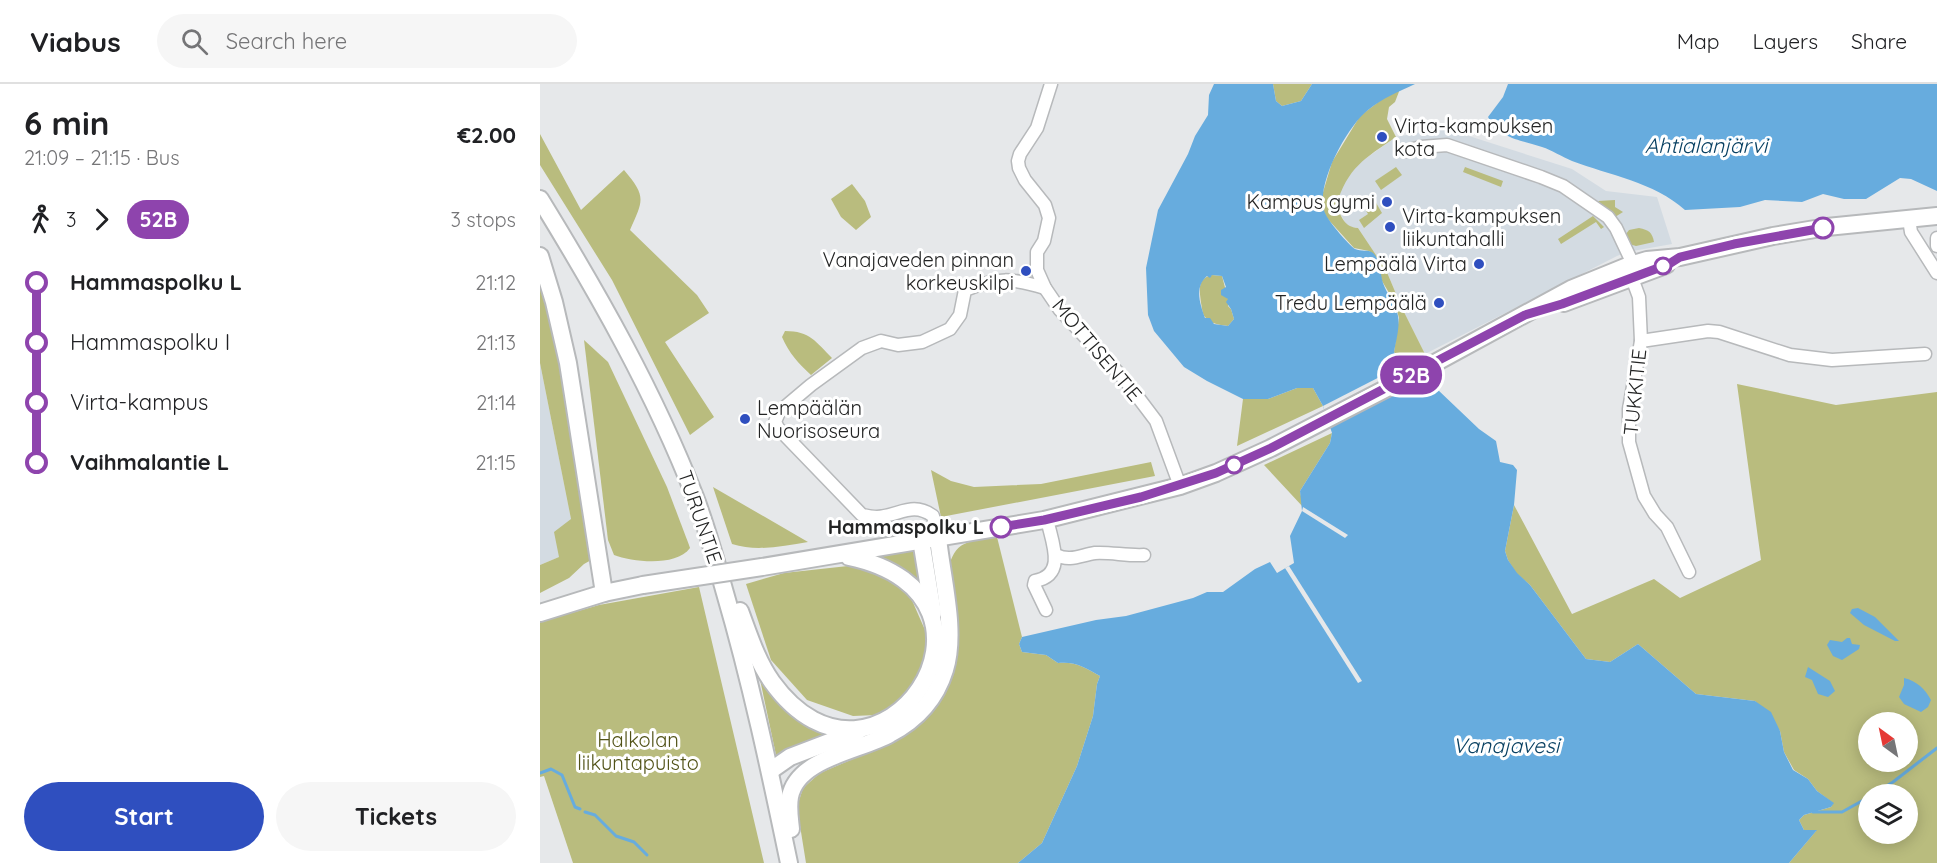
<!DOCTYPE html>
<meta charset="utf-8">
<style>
:root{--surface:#fff;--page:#f6f6f6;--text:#202124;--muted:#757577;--line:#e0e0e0;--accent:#2f4fbf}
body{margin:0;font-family:Quicksand,sans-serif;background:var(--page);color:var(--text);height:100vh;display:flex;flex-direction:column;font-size:22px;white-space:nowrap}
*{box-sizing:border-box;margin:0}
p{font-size:20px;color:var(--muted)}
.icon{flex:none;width:33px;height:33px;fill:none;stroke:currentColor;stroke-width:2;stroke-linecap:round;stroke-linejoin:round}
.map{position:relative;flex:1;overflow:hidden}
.details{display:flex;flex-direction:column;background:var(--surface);width:540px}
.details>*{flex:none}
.badge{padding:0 12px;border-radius:20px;font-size:21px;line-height:39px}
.needle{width:39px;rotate:327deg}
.controls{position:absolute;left:1318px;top:628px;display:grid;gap:12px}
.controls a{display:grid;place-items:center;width:60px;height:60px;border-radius:50%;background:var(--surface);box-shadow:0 3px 15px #0003;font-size:30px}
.map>.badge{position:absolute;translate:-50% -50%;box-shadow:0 0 0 3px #fff}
.legs{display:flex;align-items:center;gap:9px;height:66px;padding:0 24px;font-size:20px}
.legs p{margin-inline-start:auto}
.head{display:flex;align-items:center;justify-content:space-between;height:102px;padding:0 24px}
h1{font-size:33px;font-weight:700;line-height:45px}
.cta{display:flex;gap:12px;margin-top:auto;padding:12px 24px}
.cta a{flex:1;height:69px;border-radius:36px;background:var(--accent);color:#fff;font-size:24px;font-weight:700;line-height:69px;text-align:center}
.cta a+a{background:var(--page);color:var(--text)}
ul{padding:0 24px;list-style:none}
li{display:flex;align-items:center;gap:21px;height:60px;font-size:22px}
li i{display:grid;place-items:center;width:9px;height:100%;margin:0 8px;background:currentColor}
li i::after{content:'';width:15px;height:15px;margin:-8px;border:4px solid;border-radius:50%;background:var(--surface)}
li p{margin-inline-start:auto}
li:first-child i{background:linear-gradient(#0000 50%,currentColor 0)}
li:last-child i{background:linear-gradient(currentColor 50%,#0000 0)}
header{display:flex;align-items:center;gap:36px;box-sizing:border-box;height:84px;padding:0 30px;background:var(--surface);border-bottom:2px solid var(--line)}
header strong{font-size:28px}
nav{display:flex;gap:33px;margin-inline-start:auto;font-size:21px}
.search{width:420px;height:54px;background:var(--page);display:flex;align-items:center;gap:15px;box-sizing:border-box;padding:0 21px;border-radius:33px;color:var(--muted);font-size:22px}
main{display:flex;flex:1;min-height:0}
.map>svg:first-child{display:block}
.built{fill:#d3dbe2}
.green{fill:#b9bc7e;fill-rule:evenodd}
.water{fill:#67acde;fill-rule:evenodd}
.pier{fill:#e6e8ea}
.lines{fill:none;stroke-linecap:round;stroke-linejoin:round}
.stream{stroke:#67acde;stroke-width:3}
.street-casing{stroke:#b7b9bb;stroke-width:15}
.secondary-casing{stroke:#b7b9bb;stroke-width:20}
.street{stroke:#fff;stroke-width:12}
.secondary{stroke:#fff;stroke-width:16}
.secondary-bridge-casing{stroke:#b7b9bb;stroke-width:20;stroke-linecap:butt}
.secondary-bridge{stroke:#fff;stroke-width:16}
.line-1-casing{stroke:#fff;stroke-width:14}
.line-1{stroke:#8e44ad;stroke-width:9}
.poi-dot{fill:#2f4fbf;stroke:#fff;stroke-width:2}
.stop-1-dot{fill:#fff;stroke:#8e44ad;stroke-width:3}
.labels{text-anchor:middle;stroke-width:6;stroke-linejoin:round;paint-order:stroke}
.poi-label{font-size:20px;fill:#232424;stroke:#fff;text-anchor:end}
.street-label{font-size:20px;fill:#232424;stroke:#fff}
.stop-label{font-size:20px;font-weight:bold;fill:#232424;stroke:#fff;text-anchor:end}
.park-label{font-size:20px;fill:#525318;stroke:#fff}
.water-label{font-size:21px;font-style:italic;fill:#084062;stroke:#fff}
</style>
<header>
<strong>Viabus</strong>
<div class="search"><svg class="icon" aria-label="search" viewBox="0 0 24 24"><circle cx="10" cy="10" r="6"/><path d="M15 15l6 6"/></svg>Search here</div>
<nav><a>Map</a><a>Layers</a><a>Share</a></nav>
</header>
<main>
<section class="details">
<div class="head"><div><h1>6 min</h1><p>21:09 – 21:15 · Bus</p></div><b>€2.00</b></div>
<div class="legs"><svg class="icon" aria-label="walk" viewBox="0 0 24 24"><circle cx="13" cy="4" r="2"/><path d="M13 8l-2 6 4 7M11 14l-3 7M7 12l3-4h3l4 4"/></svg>3<svg class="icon" aria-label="forward" viewBox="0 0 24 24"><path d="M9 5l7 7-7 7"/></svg><b class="badge" style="background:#8e44ad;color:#fff">52B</b><p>3 stops</p></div>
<ul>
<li><i style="color:#8e44ad"></i><b>Hammaspolku L</b><p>21:12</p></li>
<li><i style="color:#8e44ad"></i><span>Hammaspolku I</span><p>21:13</p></li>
<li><i style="color:#8e44ad"></i><span>Virta-kampus</span><p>21:14</p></li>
<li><i style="color:#8e44ad"></i><b>Vaihmalantie L</b><p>21:15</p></li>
</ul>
<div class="cta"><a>Start</a><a>Tickets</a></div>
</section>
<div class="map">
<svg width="1397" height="779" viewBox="0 0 1397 779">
<rect width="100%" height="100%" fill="#e6e8ea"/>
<g class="built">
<path d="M904 44 1032 85 1066 107 1117 113 1132 160 1087 168 1077 172 885 270 862 224 846 186 818 144 811 143 806 140 796 122 803 100 818 80 856 53Z"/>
<path d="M0 279 31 435 19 473 0 481Z"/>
</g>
<g class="green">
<path d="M733 0H772L761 17 742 22 736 17Z"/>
<path d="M860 5 855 18 849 23 847 35 856 53C824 75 808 83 796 122 802 133 804 143 818 144L846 186 862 224 885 270 863 281 854 268 859 234 855 219 842 197 835 172 829 167 814 164 786 133 782 122 781 115 792 78 820 32 845 13Z"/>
<path d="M0 50 41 126 84 86C107 113 103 116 90 146L157 211 169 229 125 258 174 333 150 351 72 196 0 81Z"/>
<path d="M856 83 862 91 841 106 835 97Z"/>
<path d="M925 83 963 97 961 103 923 88Z"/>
<path d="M312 100 325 117 331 133 316 146 301 133 291 115Z"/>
<path d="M1075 116V123L1083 128 1075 133 1058 117Z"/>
<path d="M835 117 842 129 824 144 819 136 828 130 825 125Z"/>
<path d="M1053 132 1064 143 1061 145 1056 138 1021 160 1018 155Z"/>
<path d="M1099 144C1109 146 1112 148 1114 158L1096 162 1089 160 1086 150 1089 146Z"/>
<path d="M672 191 682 192 688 215V222L691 225 694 235 688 242C680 241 671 240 665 233 662 229 662 223 661 219 660 207 656 195 672 191Z"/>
<path d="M0 195 20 272 53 475 44 480 29 494 0 509V481L19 473 14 448 31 435 0 279Z"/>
<path d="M245 247C270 247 276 258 292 274L271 291C258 279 249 269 242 253Z"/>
<path d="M44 256 68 278 127 403 149 461 150 464C136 483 93 478 74 471L68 456Z"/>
<path d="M1197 300 1296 321 1397 308V779H1249L1276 747 1264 746 1259 736 1264 731 1291 723 1293 719 1277 707 1268 695 1254 686 1244 668 1240 647 1215 617 1156 610 1098 560 1070 578 1046 575 990 501 976 489 968 476 965 467 974 421 1032 530 1114 495 1140 514 1221 476ZM1329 639H1368V678H1329ZM1329 711H1368V750H1329Z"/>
<path d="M757 304H773L783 322 697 362 703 315H728Z"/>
<path d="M792 349 790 359 760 407 763 423 724 381Z"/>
<path d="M611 378 615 392 401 433 391 386 411 397 434 403 501 400Z"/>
<path d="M173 403 268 458C242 462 217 468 192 460Z"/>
<path d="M457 453 482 553 479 560 482 568 506 571 518 579C535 577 546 584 560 592L557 600 553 632 537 682 502 759 478 779H266L257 723 263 704 280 689 327 669 374 644 392 628 404 610 419 559 409 482C417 454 432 458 457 453Z"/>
<path d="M378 466 387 518 358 486 336 473 337 471Z"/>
<path d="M308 482 343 490 357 499 371 514 385 546V570L377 593 356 620 337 631 313 632 267 616 231 576 206 500 244 489Z"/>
<path d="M159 503 224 779H33L4 692 0 693V538L59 521Z"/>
<path d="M218 586 243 620 255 630 304 649 236 671Z"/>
</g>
<g class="water">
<path d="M674 0H733L736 17 742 22 761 17 772 0H875C858 8 843 14 828 26 807 42 772 106 786 131 790 139 808 160 815 165 821 168 828 165 833 169 841 176 840 190 843 199 847 211 856 219 858 232 860 243 856 257 854 268L868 288 883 305 891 303 897 305 939 345 956 357 960 378 973 381 977 386 974 421 965 467 968 476 977 489 990 501 1046 575 1070 578 1098 560 1156 610 1215 617 1231 628 1240 647 1244 668 1253 686 1268 695 1277 707 1294 719 1291 723 1264 731 1259 736 1264 746H1277L1249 779H478L502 759 537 682 553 632 557 600 560 592C546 584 535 577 518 579L506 571 482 568 479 560 482 553 556 536 586 532 653 514 667 508H683L715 485 730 478 737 489 754 479 750 452 762 427 760 407 790 359 792 349 783 322 773 304H757L728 315H703L667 297 644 283 614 247 608 231 606 184 618 126 648 70 655 52 668 31 669 11ZM672 191 682 192 686 203 681 206V211L688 215 686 218 691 225 694 235 688 242 674 240 670 234H665C660 220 654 203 667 192L670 194Z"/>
<path d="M968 0H1397V107L1371 95 1360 94 1326 115H1304L1283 110 1262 118 1225 116 1200 123 1145 126C1114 98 1069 91 1032 77 1022 73 1012 66 1002 63 981 56 960 55 948 33L963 13Z"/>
<path d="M1318 524 1335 533 1359 557H1355L1324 541 1310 529 1312 525Z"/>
<path d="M1307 554H1310L1312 560 1320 561 1319 565 1302 576 1293 572 1287 561 1290 556 1302 558Z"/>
<path d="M1268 583 1290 597 1295 607 1288 613 1278 610 1272 596 1265 593Z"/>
<path d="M1364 594C1377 597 1385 605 1391 616L1388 623 1381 628 1364 620 1359 613 1364 601Z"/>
</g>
<g class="pier">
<path d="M863 281 875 296 790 342 783 322Z"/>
<path d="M763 423 808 451 805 454 762 427Z"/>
<path d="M749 482 822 597 818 599 745 484Z"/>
</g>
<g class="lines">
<g class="stream">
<path d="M0 689 11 685 22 691 35 723 40 725"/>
<path d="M1332 711 1353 698 1397 664"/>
<path d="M45 728 55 731 76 752 94 758 107 771"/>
<path d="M1273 728H1302L1329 713"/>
</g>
<g class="street-casing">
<g id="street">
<path d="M511 0 497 44 480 70 478 77 479 84 485 96 505 121 509 134 504 157 497 168V186L505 204 520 226 585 296 616 337 640 402"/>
<path d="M866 67 881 63 907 61 1001 93 1023 102 1055 124 1068 133 1076 144 1093 180 1092 194 1099 213 1101 257 1089 325V358L1104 412 1115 430 1127 443 1149 488"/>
<path d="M1369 135 1371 148 1397 189"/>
<path d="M1397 154V162"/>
<path d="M1101 257 1168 247 1179 248 1250 271 1292 276 1385 270"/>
<path d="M398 454 393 432C372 417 359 432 337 433 332 433 327 432 322 431L238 344 235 338 239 328 271 301 322 264 341 257 358 261 382 258 410 245 420 231 425 206C458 193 472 194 505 204"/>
<path d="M516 471C530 478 541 471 555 469 571 468 587 472 604 471"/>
<path d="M506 526 494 501 495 497C528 491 511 456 507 435"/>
</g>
</g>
<g class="secondary-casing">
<g id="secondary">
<path d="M0 115C59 211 114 308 155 413 167 444 176 477 185 509 211 598 230 688 249 779"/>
<path d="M0 172 14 218 28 279 64 509"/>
<path d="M1024 219 1126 181"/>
<path d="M381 456 393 529"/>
<path d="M222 483 504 436 640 402 676 389 731 364 882 286 1031 205 1090 181 1107 176 1140 173 1233 152 1287 143 1397 132"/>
<path d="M200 527C209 551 217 577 232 598 337 743 495 512 309 473"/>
<path d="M0 529 64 509 103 501"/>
<path d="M230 687 250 673 318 647"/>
<path d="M251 745C250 735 248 724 250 713 257 674 320 667 350 650 377 636 396 615 405 586 417 547 402 494 398 454"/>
</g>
</g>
<use href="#street" class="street"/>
<use href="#secondary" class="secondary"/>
<g class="secondary-bridge-casing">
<path id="secondary-bridge" d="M103 501 222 483"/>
</g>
<use href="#secondary-bridge" class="secondary-bridge"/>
</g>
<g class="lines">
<g class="line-1-casing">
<path id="line-1" d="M461 443 504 436 601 413 676 389 731 364 985 231 1022 220 1129 180 1140 173 1194 160 1283 144"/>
</g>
<use href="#line-1" class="line-1"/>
</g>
<g class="poi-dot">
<circle cx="842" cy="53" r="6"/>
<circle cx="847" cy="118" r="6"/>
<circle cx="850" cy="143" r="6"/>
<circle cx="939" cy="180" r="6"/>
<circle cx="486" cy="187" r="6"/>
<circle cx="899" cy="219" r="6"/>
<circle cx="205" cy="335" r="6"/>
</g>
<g class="stop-1-dot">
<circle cx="1283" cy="144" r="10"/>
<circle cx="1123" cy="182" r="8"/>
<circle cx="694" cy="381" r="8"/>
<circle cx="461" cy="443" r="10"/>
</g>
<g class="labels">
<g class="poi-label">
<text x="854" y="49" text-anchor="start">Virta-kampuksen<tspan x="854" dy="23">kota</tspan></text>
<text x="835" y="125">Kampus gymi</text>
<text x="862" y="139" text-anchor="start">Virta-kampuksen<tspan x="862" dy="23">liikuntahalli</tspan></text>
<text x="474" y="183">Vanajaveden pinnan<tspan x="474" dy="23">korkeuskilpi</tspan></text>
<text x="927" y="187">Lempäälä Virta</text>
<text x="887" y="226">Tredu Lempäälä</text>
<text x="217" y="331" text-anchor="start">Lempäälän<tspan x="217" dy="23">Nuorisoseura</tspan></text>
</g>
<g class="street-label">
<text transform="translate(557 266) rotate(50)" y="7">MOTTISENTIE</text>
<text transform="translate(1095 308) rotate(-84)" y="7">TUKKITIE</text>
<text transform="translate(160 433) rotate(71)" y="7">TURUNTIE</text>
</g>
<g class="stop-label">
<text x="444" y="450">Hammaspolku L</text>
</g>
<g class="park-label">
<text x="98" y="663">Halkolan<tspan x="98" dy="23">liikuntapuisto</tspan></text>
</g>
<g class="water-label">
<text x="1166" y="69">Ahtialanjärvi</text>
<text x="966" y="669">Vanajavesi</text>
</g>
</g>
</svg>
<div class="controls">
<a><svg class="needle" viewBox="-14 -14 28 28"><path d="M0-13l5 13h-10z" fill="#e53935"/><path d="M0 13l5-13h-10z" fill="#757577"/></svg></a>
<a><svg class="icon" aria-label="layers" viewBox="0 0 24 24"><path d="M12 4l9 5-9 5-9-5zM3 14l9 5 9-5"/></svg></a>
</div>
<b class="badge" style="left:871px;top:291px;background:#8e44ad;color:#fff">52B</b>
</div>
</main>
